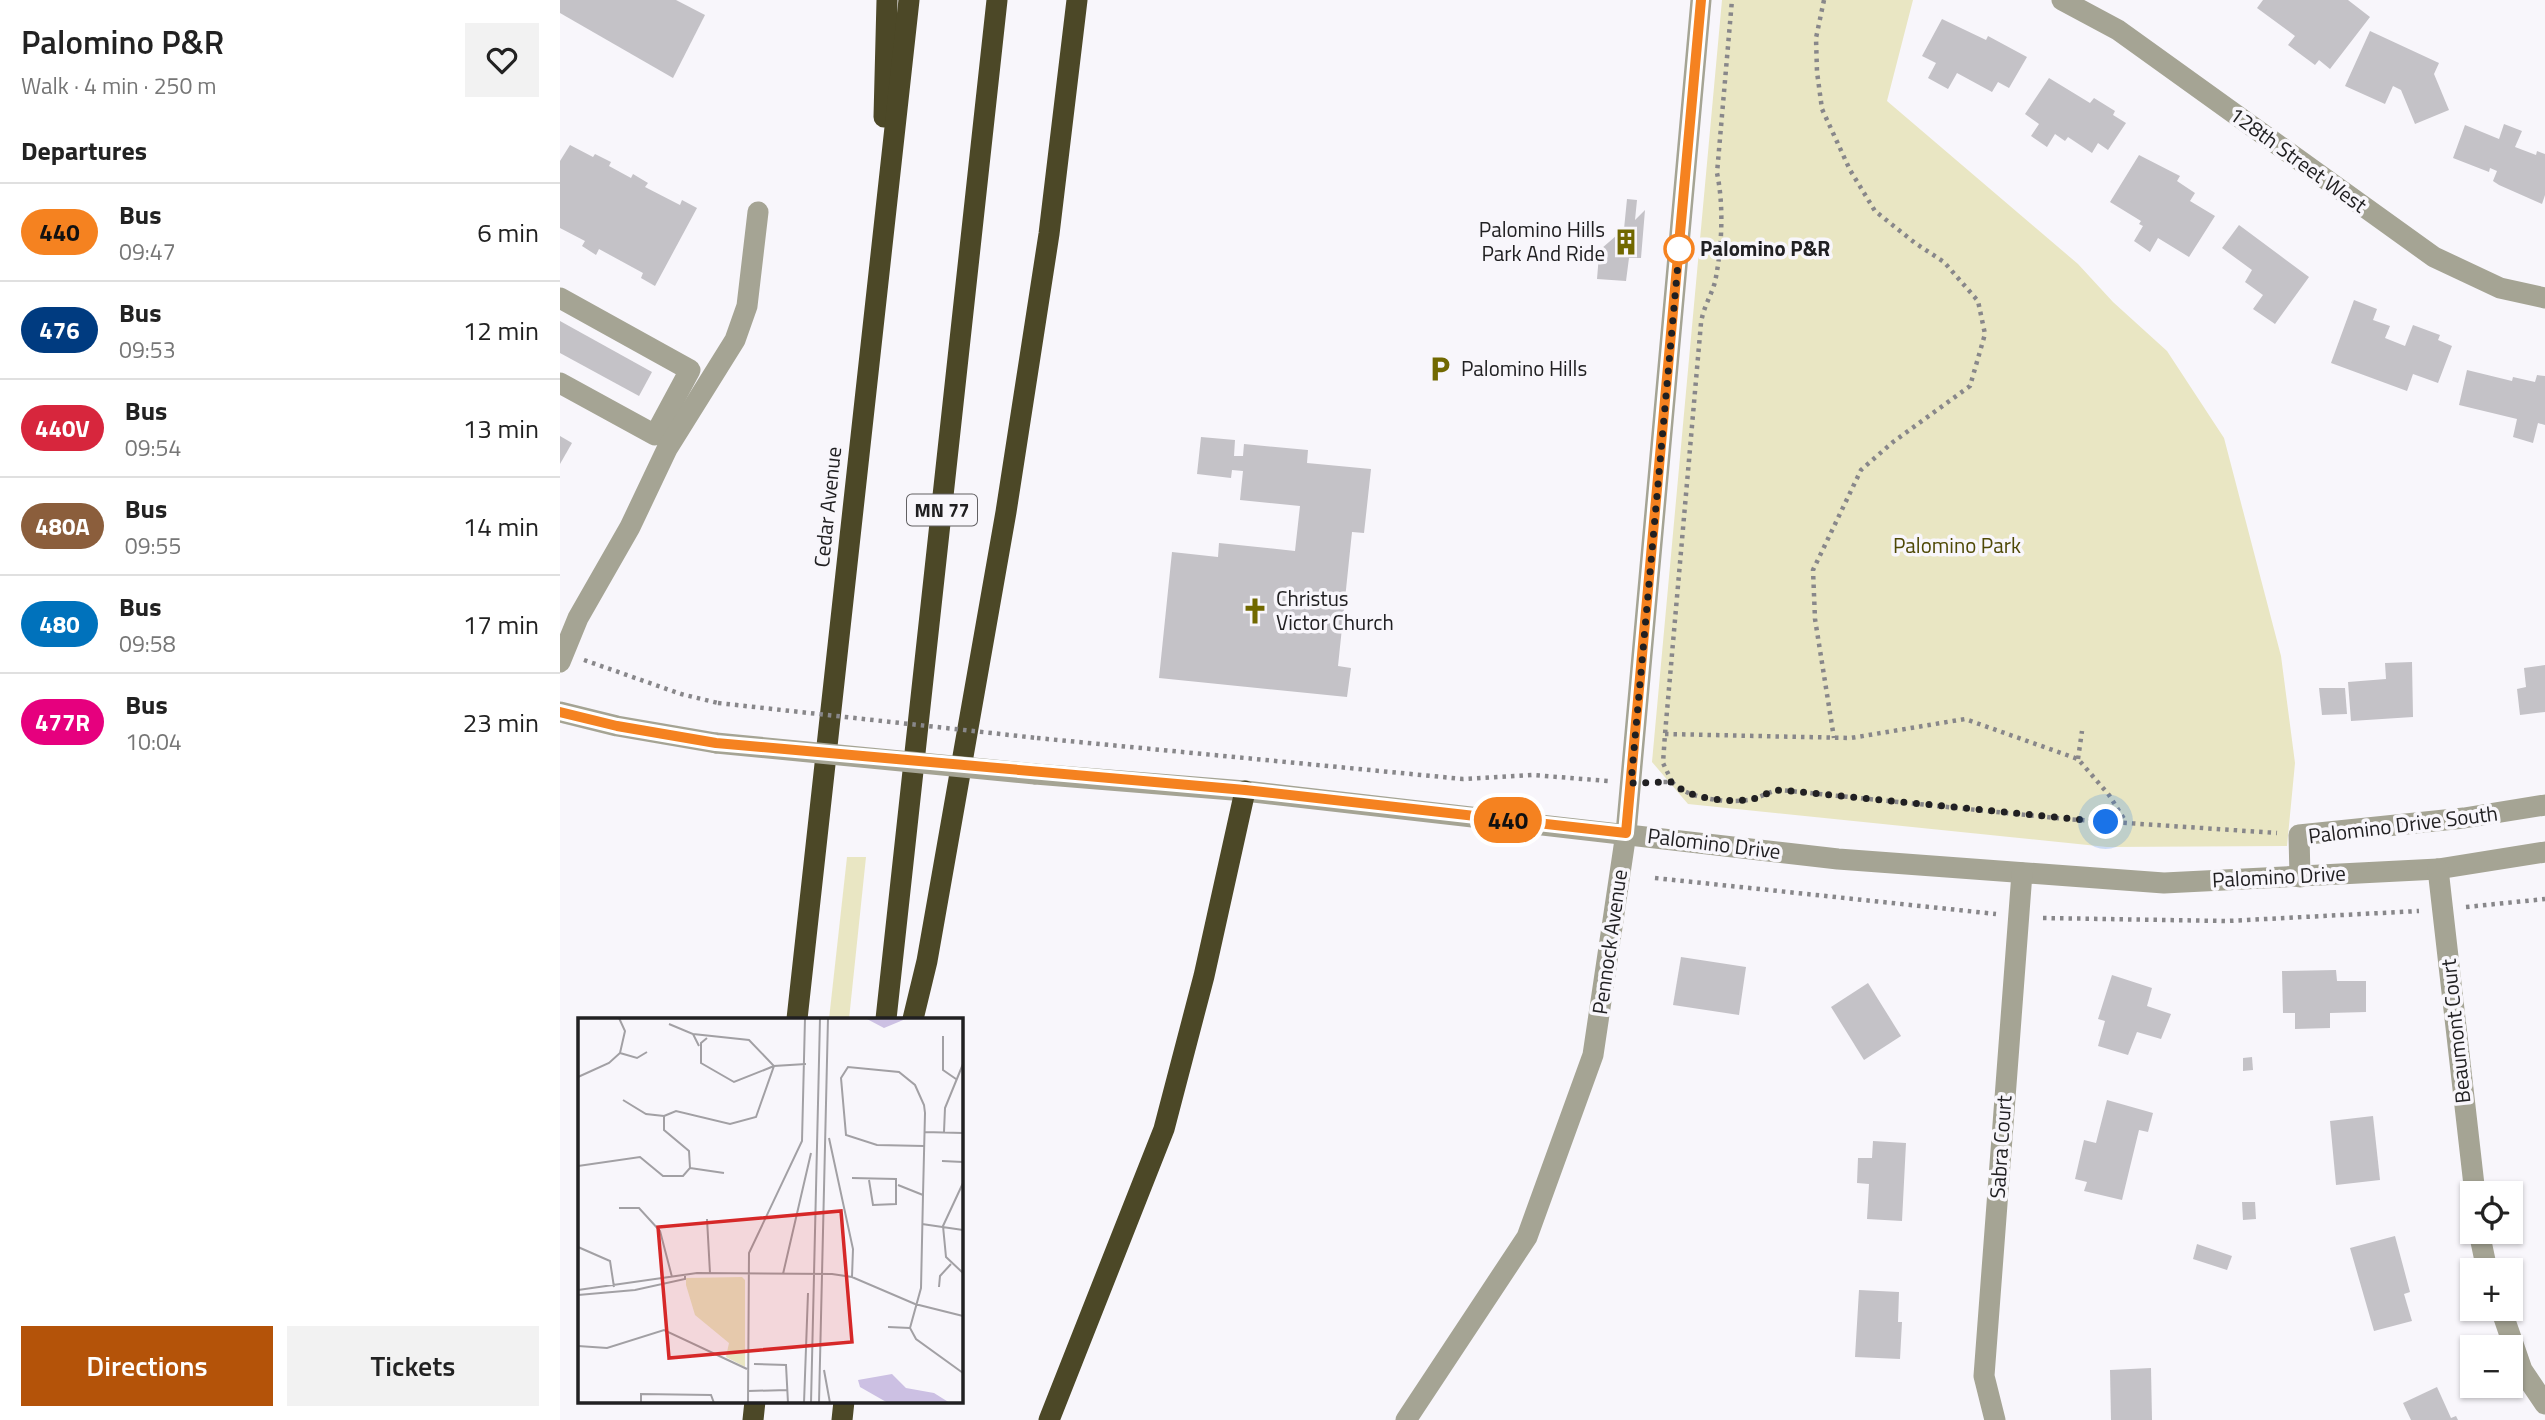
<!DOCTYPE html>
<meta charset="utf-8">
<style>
:root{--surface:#fff;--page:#f2f2f2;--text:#222;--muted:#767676;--line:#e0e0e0;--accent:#b45309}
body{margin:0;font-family:"Titillium Web",sans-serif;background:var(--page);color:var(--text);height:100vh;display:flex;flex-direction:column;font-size:26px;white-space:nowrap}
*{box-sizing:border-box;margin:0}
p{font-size:23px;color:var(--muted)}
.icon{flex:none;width:38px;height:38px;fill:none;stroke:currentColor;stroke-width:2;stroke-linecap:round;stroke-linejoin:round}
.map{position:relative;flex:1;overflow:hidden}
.drawer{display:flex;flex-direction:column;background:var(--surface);width:560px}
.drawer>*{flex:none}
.badge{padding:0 14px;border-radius:23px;font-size:24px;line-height:46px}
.controls{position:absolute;left:1900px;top:1181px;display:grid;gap:14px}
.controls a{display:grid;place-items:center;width:63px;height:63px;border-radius:0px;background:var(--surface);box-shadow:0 2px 5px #0004;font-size:35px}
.you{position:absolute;width:35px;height:35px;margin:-18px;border:5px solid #fff;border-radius:50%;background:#1a73e8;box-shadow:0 0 0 10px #1a73e833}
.map>.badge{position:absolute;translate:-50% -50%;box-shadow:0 0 0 4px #fff}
h2{padding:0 21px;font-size:26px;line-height:63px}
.round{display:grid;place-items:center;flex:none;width:74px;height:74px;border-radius:0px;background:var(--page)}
.overview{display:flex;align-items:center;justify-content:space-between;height:119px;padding:0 21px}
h1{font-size:33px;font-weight:600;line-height:52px}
.primary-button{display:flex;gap:14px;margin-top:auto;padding:14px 21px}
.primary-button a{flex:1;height:80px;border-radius:0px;background:var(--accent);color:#fff;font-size:28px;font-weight:600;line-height:80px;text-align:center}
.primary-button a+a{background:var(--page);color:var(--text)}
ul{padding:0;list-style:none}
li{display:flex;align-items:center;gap:21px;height:98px;padding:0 21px;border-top:2px solid var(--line)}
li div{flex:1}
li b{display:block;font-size:26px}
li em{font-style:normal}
li .badge{min-width:77px;font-weight:700;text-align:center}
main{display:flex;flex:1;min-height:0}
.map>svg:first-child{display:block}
.green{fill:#e9e6c3}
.building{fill:#c4c2c7}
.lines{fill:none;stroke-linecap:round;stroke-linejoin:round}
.path{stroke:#88878a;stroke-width:4.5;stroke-dasharray:3.5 5;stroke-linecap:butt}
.minor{stroke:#a5a494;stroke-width:21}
.highway{stroke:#4c4827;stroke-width:21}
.path-bridge{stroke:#88878a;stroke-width:4.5;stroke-dasharray:3.5 5;stroke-linecap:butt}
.minor-bridge{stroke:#a5a494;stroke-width:21}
.line-casing{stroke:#fff;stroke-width:16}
.line{stroke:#f58220;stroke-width:10}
.walk{stroke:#212022;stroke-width:7;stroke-dasharray:0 12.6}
.stop-dot{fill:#fff;stroke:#f58220;stroke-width:3.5}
.labels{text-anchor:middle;stroke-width:7;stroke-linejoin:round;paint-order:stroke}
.shield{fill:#f8f6fb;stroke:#626063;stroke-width:2}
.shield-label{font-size:19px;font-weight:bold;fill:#212022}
.street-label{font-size:21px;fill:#212022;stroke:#f8f6fb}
.poi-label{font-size:21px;fill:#212022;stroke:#f8f6fb;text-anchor:start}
.stop-label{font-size:21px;font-weight:bold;fill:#212022;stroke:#f8f6fb;text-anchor:start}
.park-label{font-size:21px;fill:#4e4805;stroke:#f8f6fb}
.inset-road{fill:none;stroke:#a2a0a4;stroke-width:2}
.view{fill:#d62828;fill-opacity:0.15;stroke:#d62828;stroke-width:3.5}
.inset-edge{fill:none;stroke:#212022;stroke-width:3.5}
</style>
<main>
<section class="drawer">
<div class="overview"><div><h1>Palomino P&amp;R</h1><p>Walk · 4 min · 250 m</p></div><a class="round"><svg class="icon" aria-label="heart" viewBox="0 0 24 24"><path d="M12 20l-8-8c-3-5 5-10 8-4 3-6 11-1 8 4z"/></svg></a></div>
<h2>Departures</h2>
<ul>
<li><span class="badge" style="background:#f58220;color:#111">440</span><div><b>Bus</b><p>09:47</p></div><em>6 min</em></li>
<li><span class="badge" style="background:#003b80;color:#fff">476</span><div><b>Bus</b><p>09:53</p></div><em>12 min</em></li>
<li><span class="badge" style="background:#d7263d;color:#fff">440V</span><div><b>Bus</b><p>09:54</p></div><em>13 min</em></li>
<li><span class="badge" style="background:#8b5e3c;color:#fff">480A</span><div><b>Bus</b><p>09:55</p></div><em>14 min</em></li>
<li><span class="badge" style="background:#0072bc;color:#fff">480</span><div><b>Bus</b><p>09:58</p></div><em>17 min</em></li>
<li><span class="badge" style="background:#e6007e;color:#fff">477R</span><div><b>Bus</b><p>10:04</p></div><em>23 min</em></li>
</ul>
<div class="primary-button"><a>Directions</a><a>Tickets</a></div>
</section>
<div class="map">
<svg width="1985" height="1420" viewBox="0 0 1985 1420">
<rect width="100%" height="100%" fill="#f8f6fb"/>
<g class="green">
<path d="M1162 0H1353L1327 101 1518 264 1553 302 1607 351 1664 438 1721 656 1735 763 1727 846 1547 847 1128 804 1092 762Z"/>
<path d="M287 857H306L289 1019H269Z"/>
</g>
<g class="building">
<path d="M0 0H116L145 15 113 78 0 13Z"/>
<path d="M1703 0H1788L1810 17 1770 69 1759 60 1755 65 1728 45 1735 36 1697 8Z"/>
<path d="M1382 19 1426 40 1428 36 1467 57 1449 88 1438 82 1432 92 1397 73 1388 89 1368 78 1376 63 1362 56Z"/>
<path d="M1810 31 1879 63 1874 74 1889 110 1855 124 1841 90 1833 86 1825 104 1785 86Z"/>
<path d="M1489 78 1530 103 1534 98 1555 111 1553 115 1566 123 1548 150 1538 143 1532 153 1508 137 1505 141 1495 134 1487 147 1471 136 1479 124 1465 114Z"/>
<path d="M1944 124 1962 131 1955 147 1976 155 1977 151 1985 154V195L1982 204 1939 185 1933 181 1937 171 1930 168 1929 172 1893 158 1905 125 1939 139Z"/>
<path d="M10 145 33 157 35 154 51 162 49 166 71 178 73 174 88 183 85 187 120 205 122 200 137 208 95 286 81 278 83 273 39 249 36 255 22 246 25 241 0 228V161Z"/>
<path d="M1579 155 1620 176 1617 181 1635 193 1630 201 1655 216 1629 257 1598 238 1590 252 1574 241 1583 226 1579 224 1581 221 1550 202Z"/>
<path d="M1067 199 1077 200 1075 220 1085 210 1081 258H1069L1066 281 1037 279 1039 255H1034L1064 229Z"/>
<path d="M1679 225 1749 277 1715 324 1693 309 1703 295 1685 282 1692 270 1662 248Z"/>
<path d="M1794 300 1817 309 1813 320 1830 326 1825 338 1845 346 1853 325 1880 335 1878 340 1892 346 1878 383 1853 374 1847 391 1771 363Z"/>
<path d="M0 321 92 372 79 396 0 353Z"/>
<path d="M1907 370 1952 381 1953 377 1975 382 1977 375 1985 376V425L1978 423 1973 443 1953 437 1957 419 1899 405Z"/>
<path d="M0 436 12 443 0 464Z"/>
<path d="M641 437 675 440 674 456H683L684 444 748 450 747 463 811 469 804 533 792 532 778 666 791 668 787 697 599 678 612 552 658 557 659 543 735 551 740 506 680 500 683 471 672 470 671 478 637 474Z"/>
<path d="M1852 662 1853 717 1791 721 1788 682 1826 679 1825 663Z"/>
<path d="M1985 665V712L1960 715 1957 689 1966 687 1964 668Z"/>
<path d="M1759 688H1785L1787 714 1762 715Z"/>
<path d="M1121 957 1186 967 1179 1015 1113 1005Z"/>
<path d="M1776 970 1777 981H1806V1012L1770 1013V1028L1735 1029V1013H1723L1722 971Z"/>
<path d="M1552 975 1592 988 1587 1006 1611 1014 1601 1039 1577 1032 1568 1055 1538 1046 1545 1021 1538 1019Z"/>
<path d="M1308 983 1341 1036 1304 1060 1271 1007Z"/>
<path d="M1692 1057 1693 1070 1683 1071V1058Z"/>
<path d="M1547 1100 1593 1113 1588 1132 1579 1130 1562 1200 1524 1191 1527 1182 1515 1179 1524 1140 1536 1143Z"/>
<path d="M1813 1116 1820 1180 1776 1185 1770 1121Z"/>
<path d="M1313 1141 1346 1143 1342 1221 1307 1219 1309 1184 1297 1183 1298 1158H1312Z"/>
<path d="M1682 1202H1695L1696 1219 1683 1220Z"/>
<path d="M1835 1236 1850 1292 1844 1294 1852 1321 1814 1331 1790 1248Z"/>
<path d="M1637 1244 1672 1256 1667 1270 1633 1259Z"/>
<path d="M1299 1290 1339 1292 1338 1322H1342L1340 1359 1295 1357Z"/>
<path d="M1591 1368 1592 1420H1551L1550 1370Z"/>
<path d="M1877 1387 1891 1418 1896 1416 1898 1420H1851L1843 1403Z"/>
</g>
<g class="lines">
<g class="path">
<path d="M1264 0 1256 38 1257 72 1262 109 1290 170 1315 211 1355 243 1384 262 1418 301 1425 334 1410 386 1333 442 1301 470 1253 570 1255 619 1274 738"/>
<path d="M24 660 121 694 158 703"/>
<path d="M1105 734 1291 738 1405 719 1518 759 1549 795 1566 822"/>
<path d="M477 738 903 779 973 775 1048 781"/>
<path d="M1518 759 1522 731"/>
<path d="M1095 782H1112C1128 799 1165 803 1188 800 1198 799 1209 791 1220 790L1506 819 1717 833"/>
<path d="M1112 782 1103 763 1105 734 1141 323C1143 308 1151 296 1155 282 1162 248 1164 206 1157 173L1172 0"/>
<path d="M1095 878 1436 914"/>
<path d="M1906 907 1985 899"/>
<path d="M1483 918 1667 921 1859 911"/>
</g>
<g class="minor">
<path d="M1502 0 1558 30 1874 257 1940 288 1985 298"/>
<path d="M0 298 130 370 95 435 0 383"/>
<path d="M0 662 18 618 70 527 107 449 175 340 187 306 198 212"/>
<path d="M0 712 57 726 156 743"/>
<path d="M475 774 685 791 1278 859 1604 883 1878 869 1985 852"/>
<path d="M1878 869 1915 1194"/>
<path d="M1740 877 1739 835 1904 818 1985 805"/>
<path d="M1919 1232 1927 1270"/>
<path d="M1941 1309 1962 1370 1985 1404"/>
<path d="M846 1420 967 1237 1033 1055 1066 833 1141 0"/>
<path d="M1435 1420 1424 1376 1462 873"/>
</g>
<g class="highway">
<path d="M324 117 327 0"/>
<path d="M237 1019 349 0"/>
<path d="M326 1019 437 0"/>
<path d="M353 1019 367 961 446 512 489 234 517 0"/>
<path d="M193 1420 195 1401"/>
<path d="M282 1420 284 1401"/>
<path d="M489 1420 604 1129 644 976 685 791"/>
</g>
<path class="path-bridge" d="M158 703 477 738"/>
<path class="minor-bridge" d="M156 743 475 774"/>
</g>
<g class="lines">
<g class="line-casing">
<path id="line" d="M0 712 57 726 156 743 685 790 1066 833 1141 0"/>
</g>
<use href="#line" class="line"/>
<path class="walk" d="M1119 249 1120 241 1071 783 1112 782C1128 799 1165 802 1188 800 1198 799 1209 791 1220 790L1546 822"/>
</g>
<defs>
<g id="building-bare" transform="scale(2.1)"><path d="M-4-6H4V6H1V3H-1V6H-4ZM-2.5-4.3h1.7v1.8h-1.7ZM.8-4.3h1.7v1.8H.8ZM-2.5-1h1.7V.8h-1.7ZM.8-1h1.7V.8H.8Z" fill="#716800" stroke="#f8f6fb" stroke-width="2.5" paint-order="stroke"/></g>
<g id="parking-bare" transform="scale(2.1)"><path d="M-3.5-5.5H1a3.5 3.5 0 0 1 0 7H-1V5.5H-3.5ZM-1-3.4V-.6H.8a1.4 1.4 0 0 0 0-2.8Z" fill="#716800" stroke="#f8f6fb" stroke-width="2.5" paint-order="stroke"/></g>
<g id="church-bare" transform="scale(2.1)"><path d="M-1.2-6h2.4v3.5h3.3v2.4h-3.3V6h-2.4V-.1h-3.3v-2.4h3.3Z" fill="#716800" stroke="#f8f6fb" stroke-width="2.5" paint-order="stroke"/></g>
</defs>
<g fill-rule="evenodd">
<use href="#building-bare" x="1066" y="242"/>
<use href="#parking-bare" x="880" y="369"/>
<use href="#church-bare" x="695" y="611"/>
</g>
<circle class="stop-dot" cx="1119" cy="249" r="14"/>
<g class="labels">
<rect class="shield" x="347" y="494.5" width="70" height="31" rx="5"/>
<g class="shield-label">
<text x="382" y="517">MN 77</text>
</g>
<g class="street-label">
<text transform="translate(1738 160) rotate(36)" y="7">128th Street West</text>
<text transform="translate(268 507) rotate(-84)" y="7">Cedar Avenue</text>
<text transform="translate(1843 825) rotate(-7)" y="7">Palomino Drive South</text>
<text transform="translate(1154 844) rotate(7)" y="7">Palomino Drive</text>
<text transform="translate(1719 877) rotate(-3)" y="7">Palomino Drive</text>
<text transform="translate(1050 942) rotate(-82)" y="7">Pennock Avenue</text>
<text transform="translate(1896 1031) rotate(-96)" y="7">Beaumont Court</text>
<text transform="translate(1441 1147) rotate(-86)" y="7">Sabra Court</text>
</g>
<g class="poi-label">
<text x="1045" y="237" text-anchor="end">Palomino Hills<tspan x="1045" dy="24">Park And Ride</tspan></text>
<text x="901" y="376">Palomino Hills</text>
<text x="716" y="606">Christus<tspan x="716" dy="24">Victor Church</tspan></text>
</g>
<g class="stop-label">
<text x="1140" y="256">Palomino P&amp;R</text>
</g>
<g class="park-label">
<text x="1397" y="553">Palomino Park</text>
</g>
</g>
<g transform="translate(18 1018)">
<rect width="385" height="385" fill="#f8f6fb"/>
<path d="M164 259 167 262V349L148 339 151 325 117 297 108 267V260Z" fill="#e9e6c3"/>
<path d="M287 0H330L306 10ZM314 356 328 370 356 375 372 385H310L282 369 280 362Z" fill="#ccc0e3"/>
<path class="inset-road" d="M91 6 115 16 121 28M115 16 171 22 196 48 156 64 123 45V25L129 20M365 18V52L378 61M42 35 59 40 69 34M0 59 31 45 42 35 47 13 41 0M45 82 68 96 86 98M346 114 385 115M366 114 367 90 385 46M251 120 275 231 274 259M346 128 299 127 268 117 263 60 270 49 321 54 337 67 346 87 347 95 345 177 343 270 332 310 338 321 385 355M364 143 385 144M0 148 62 139 85 158H105L112 150 111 133 86 112V98L98 93 152 106 178 99 196 48 228 46M112 150 146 155M274 160 318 161V186L295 187 291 162M385 165 365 208 368 239 385 255M320 167 345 177M41 190H61L82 213 94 259M129 201 132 255M344 206 385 212M0 229 32 243 36 269M205 256 233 135M361 269 362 258 373 246M0 272 119 255 254 256 274 259 337 286 385 298M0 277 57 272 107 261V257M310 309 332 310M0 328 29 330 86 312 169 351M176 346 208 347 210 385M246 352 252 385M170 373 210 372M63 385V376L133 377 136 385M170 385 171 235 224 123 227 0M226 385 230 275M233 385 242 0M241 385 250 0"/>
<path class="view" d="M263 193 274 324 91 340 80 209Z"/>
<rect width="385" height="385" class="inset-edge"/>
</g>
</svg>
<div class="controls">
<a><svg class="icon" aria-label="locate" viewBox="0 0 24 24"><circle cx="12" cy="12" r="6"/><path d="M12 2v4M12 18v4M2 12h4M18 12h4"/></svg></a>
<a>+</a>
<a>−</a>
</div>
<div class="you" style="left:1546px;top:822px"></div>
<b class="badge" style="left:948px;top:820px;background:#f58220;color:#111">440</b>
</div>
</main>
